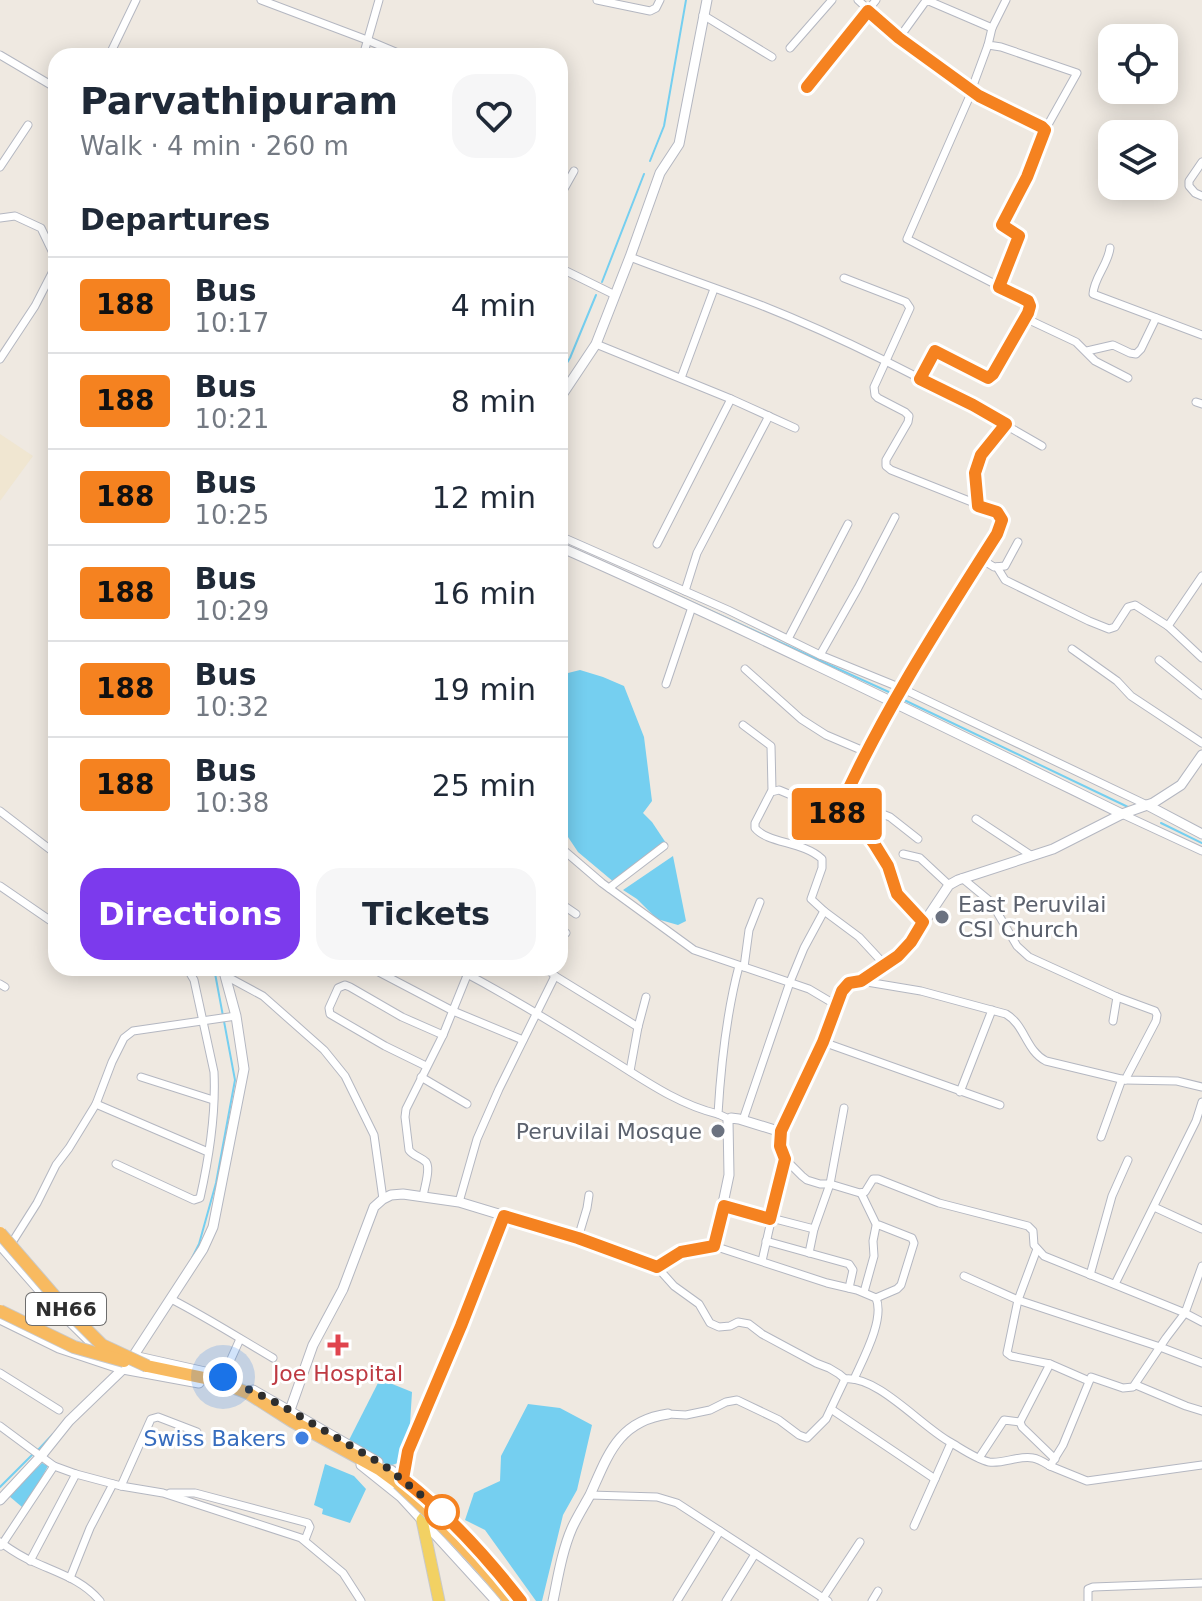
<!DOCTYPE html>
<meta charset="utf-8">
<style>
:root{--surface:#fff;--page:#f6f6f7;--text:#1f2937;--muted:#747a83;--line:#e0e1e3;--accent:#7c3aed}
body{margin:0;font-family:"DejaVu Sans",sans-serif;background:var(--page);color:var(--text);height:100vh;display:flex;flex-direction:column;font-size:30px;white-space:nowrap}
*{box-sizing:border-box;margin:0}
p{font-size:26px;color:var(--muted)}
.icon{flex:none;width:44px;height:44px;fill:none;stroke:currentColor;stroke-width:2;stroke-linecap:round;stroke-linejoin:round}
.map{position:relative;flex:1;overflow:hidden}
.panel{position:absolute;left:48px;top:48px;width:520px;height:928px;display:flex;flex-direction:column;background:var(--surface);border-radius:24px;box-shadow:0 4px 20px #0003}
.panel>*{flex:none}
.badge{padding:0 16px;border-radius:6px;font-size:28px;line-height:52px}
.buttons{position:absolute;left:1098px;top:24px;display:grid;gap:16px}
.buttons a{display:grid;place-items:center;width:80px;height:80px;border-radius:16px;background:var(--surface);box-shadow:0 4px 20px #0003;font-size:40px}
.you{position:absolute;width:40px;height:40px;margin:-20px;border:6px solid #fff;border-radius:50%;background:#1a73e8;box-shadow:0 0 0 12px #1a73e833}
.map>.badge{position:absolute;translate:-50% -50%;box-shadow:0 0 0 4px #fff}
h2{padding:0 32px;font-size:30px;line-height:72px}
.round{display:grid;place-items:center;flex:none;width:84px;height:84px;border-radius:24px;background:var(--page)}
.head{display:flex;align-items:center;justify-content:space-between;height:136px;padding:0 32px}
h1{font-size:38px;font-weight:700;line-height:60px}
.cta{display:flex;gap:16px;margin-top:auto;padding:16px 32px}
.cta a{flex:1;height:92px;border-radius:24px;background:var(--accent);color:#fff;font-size:32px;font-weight:700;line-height:92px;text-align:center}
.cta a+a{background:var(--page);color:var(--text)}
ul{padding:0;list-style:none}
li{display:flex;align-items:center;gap:24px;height:96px;padding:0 32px;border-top:2px solid var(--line)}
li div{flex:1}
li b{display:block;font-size:30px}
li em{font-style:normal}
li .badge{min-width:88px;font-weight:700;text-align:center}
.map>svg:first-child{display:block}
.education{fill:#f0e6d1}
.water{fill:#75cff0}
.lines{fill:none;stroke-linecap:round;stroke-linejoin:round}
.stream{stroke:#75cff0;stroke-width:2}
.minor-casing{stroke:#b4b7c1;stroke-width:9}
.tertiary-casing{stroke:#b4b7c1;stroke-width:11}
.primary-casing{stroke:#c9c9c9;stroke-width:13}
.trunk-casing{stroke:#c9c9c9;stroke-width:14}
.minor{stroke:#fff;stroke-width:7}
.tertiary{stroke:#fff;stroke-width:9}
.primary{stroke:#f2d163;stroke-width:11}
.trunk{stroke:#f8ba60;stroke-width:12}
.trunk-bridge-casing{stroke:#c9c9c9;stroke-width:14;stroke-linecap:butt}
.trunk-bridge{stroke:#f8ba60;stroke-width:12}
.line-casing{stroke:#fff;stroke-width:18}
.line{stroke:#f58220;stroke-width:12}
.walk{stroke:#2e2e2e;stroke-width:8;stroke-dasharray:0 14.4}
.worship-dot{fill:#6b7280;stroke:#fff;stroke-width:3}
.health-dot{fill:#e0444e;stroke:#fff;stroke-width:3}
.shop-dot{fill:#3f7fe0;stroke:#fff;stroke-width:3}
.stop-dot{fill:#fff;stroke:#f58220;stroke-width:4}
.labels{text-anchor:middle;stroke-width:6;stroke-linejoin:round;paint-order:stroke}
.shield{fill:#fff;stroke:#6d6d6d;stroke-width:2}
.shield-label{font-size:20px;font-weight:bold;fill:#2e2e2e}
.worship-label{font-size:22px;fill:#5b616d;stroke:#fff;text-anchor:start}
.health-label{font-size:22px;fill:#be3a42;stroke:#fff}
.shop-label{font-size:22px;fill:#366cbe;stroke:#fff;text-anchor:end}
</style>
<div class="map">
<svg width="1202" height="1601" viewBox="0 0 1202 1601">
<rect width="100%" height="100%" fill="#efe9e1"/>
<path class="education" d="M0 434 33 456 0 501Z"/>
<g class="water">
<path d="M580 670 603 677 624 686 644 737 652 801 643 813 652 822 668 846 615 883 578 852 560 825V675Z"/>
<path d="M673 856 686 921 678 925 657 919 637 899 623 890Z"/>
<path d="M380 1379 412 1392 409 1440 398 1463 389 1466 348 1442Z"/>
<path d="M528 1404 560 1408 592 1425 577 1490 563 1515 542 1601H536L485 1530 465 1520 474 1493 500 1481 501 1456Z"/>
<path d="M42 1463 48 1466 32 1495 22 1507 9 1496Z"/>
<path d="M325 1464 354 1476 366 1489 350 1523 322 1514 323 1509 314 1505Z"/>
</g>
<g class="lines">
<g class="stream">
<path d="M650 161 664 126 686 0"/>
<path d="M602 282 644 174"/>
<path d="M560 374 570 358 596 295"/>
<path d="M652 584 891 693"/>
<path d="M902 699 1128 807"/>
<path d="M1161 823 1202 843"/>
<path d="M192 1258 199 1244 216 1183 235 1080 214 968"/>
<path d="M38 1450 53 1434"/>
<path d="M0 1487 33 1454"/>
</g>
<g class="minor-casing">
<g id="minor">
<path d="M261 0 367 40 405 56"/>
<path d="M597 0 650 11 656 8 660 0"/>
<path d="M858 0 899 38 979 96 1042 127 1045 130 1027 177 1002 225 1019 236 999 287"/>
<path d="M1006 0 992 28 988 45 1001 47 1077 73 1045 130"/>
<path d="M703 15 772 57"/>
<path d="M899 38 925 2 929 1 992 28"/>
<path d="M790 48 832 0"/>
<path d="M0 55 56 88"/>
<path d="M109 56 136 0"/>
<path d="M363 56 379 0"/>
<path d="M807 87 876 0"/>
<path d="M971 91 988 45"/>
<path d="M1202 162 1189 181V186L1195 193 1202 196"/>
<path d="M0 167 28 125"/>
<path d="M560 196 574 171"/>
<path d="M0 218 15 216 41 228 53 253V271L35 306 0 359"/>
<path d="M1110 248C1108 265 1094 277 1093 294L1202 335"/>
<path d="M630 257C674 274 719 289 763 306 859 344 953 394 1042 446"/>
<path d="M560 268 615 295"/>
<path d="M1025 318 1076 342 1095 361 1128 378"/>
<path d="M596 344 731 399 795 428"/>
<path d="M1087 351 1113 345 1130 353 1136 354 1141 349 1156 318"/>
<path d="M681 378 714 289"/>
<path d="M920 379 935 351 985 378 991 376 1025 318 1030 306 1028 301 907 239 972 91"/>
<path d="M1196 402 1202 404"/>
<path d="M978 506 975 473 981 455 1006 424"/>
<path d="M560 536 728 610 820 655 901 688 1147 805"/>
<path d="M657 544 731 399"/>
<path d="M981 559 994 567 1005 566 1018 542"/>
<path d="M997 567 1005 580 1089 621 1109 629 1115 627 1128 607 1135 605 1168 626 1202 658"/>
<path d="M685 591 697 553 769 416"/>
<path d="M1168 626 1202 576"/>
<path d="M788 639 848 524"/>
<path d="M1072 649 1117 681 1131 696 1202 743"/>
<path d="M820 655 858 588 895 517"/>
<path d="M1159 660 1202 695"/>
<path d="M745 669 801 719 826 735 866 752"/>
<path d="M666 684 692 607"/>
<path d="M743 725 771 746 772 790"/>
<path d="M844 799 890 817 918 839"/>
<path d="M0 811 56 854"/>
<path d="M837 814C882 716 938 624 997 534L1002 520 997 512 891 470 886 466V460L908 422 909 416 905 412 878 398 875 395 874 387 910 308 906 302 844 278"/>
<path d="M1122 814 1202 851"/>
<path d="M976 819 1032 856"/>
<path d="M560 847 602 883 694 950 809 989 836 1005"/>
<path d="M903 854 920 858 949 885"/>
<path d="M962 878 991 902 1017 946 1029 957 1117 997 1155 1011 1157 1015 1156 1021 1125 1080"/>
<path d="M0 886 51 921"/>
<path d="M609 888 664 846"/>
<path d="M560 903 576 914"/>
<path d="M824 911 859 937 885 965"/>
<path d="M560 929 566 933"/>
<path d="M744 967 749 930 760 902"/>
<path d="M371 968 453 1011 523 1040"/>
<path d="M456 968C505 994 552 1022 599 1052 637 1075 675 1104 718 1114"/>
<path d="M546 968 555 976 638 1027"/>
<path d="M226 976 263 996 324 1050 345 1076 374 1135 383 1199"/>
<path d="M861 981 921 991 1006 1014C1025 1025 1026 1051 1046 1061L1125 1080 1177 1081 1202 1087"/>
<path d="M0 984 5 987"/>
<path d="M1113 1021 1117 997"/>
<path d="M823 1042 1000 1105"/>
<path d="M426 1066 385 1046 330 1014 329 1008 338 988 345 985 350 987 402 1017 443 1035"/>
<path d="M630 1071 638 1027 646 997"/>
<path d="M141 1077 213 1100"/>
<path d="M421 1077 467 1104"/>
<path d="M960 1092 992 1010"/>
<path d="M96 1104 208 1152"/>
<path d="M729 1119 718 1114C721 1063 726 1015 739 966"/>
<path d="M743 1120 790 982 804 948 824 911 811 899 822 868V859C803 841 768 844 755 828V823L771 792 779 790 837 814 870 838 888 866 897 894 923 922"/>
<path d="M781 1131 780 1146 785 1159 802 1176 807 1180 820 1184H830L860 1193 865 1192 873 1179H878L939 1203 1028 1226 1033 1231 1034 1245 1044 1256 1185 1313 1202 1266"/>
<path d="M1101 1137 1122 1079"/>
<path d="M116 1164 194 1200 200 1198C209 1158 216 1113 214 1072L194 980 187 968"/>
<path d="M861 1193 877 1226"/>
<path d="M423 1197C424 1188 431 1169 426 1162 421 1157 413 1156 409 1150L405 1117 406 1109 443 1035 470 968"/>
<path d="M459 1202 477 1139 499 1089 555 976"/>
<path d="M724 1206 814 1229"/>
<path d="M1154 1207 1202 1229"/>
<path d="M578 1238 587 1208 589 1195"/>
<path d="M13 1241 37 1203 56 1165 69 1148 96 1104 112 1062 124 1038 133 1031 236 1016"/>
<path d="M766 1241 849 1264 853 1270 849 1288"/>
<path d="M714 1246 827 1283 857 1290 876 1298C885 1319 863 1359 854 1379"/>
<path d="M1037 1249 1018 1300 1007 1353 1011 1356 1050 1364 1089 1381"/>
<path d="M809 1253 814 1229 830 1184 844 1108"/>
<path d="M762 1261 785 1159"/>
<path d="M657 1267 674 1286 699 1304 710 1323 719 1327 730 1326 738 1322 749 1324 762 1334 816 1363 829 1368 839 1374 845 1379"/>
<path d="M1090 1275 1112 1196 1128 1160"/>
<path d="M964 1276 1018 1300 1160 1347 1202 1363"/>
<path d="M1115 1284 1196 1121 1202 1102"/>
<path d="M864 1292 874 1256 873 1241 876 1226 879 1225 912 1238 914 1243 901 1285 897 1289 876 1298"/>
<path d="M171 1299C206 1317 239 1338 273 1358"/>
<path d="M1050 1364 1020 1422 1022 1427 1055 1459"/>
<path d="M0 1373 59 1410"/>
<path d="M223 1377 240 1339"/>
<path d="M1136 1385 1186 1406 1202 1411"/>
<path d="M831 1409 935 1479"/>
<path d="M668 1414 686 1415 710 1410 726 1402 737 1400 779 1420 799 1435 807 1438 826 1419 845 1379C877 1375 922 1427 950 1442 962 1449 976 1459 989 1462 1004 1464 1019 1455 1033 1458 1039 1459 1045 1463 1050 1466L1063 1445 1091 1377 1123 1388 1133 1387 1166 1338 1185 1313 1202 1322"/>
<path d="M0 1426 54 1466 76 1474 121 1486 163 1493 301 1538 343 1573 361 1601"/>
<path d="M979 1458 1004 1420 1020 1422"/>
<path d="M1050 1466 1087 1481 1202 1465"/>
<path d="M403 1479 408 1451 461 1326 504 1216"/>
<path d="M121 1486 151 1419 158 1417 197 1432"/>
<path d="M170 1493H195L308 1523 310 1527 305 1540"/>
<path d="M590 1495 657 1497 677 1503 823 1598 822 1601"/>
<path d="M914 1526 951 1443"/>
<path d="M0 1542C11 1550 21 1557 34 1562 58 1573 83 1580 100 1601"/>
<path d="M1 1546 54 1466"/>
<path d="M30 1561 76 1474"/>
<path d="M70 1578 90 1528 113 1484"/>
<path d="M677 1601 720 1531"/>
<path d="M726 1601 755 1554"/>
<path d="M828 1601 823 1598 860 1542"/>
<path d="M872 1601 878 1591"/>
<path d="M1088 1601V1589L1093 1587 1202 1583"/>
</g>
</g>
<g class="tertiary-casing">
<g id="tertiary">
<path d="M560 398 596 344 630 257 660 173 679 144 707 0"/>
<path d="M560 547C750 631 936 723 1122 814"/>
<path d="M1147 805 1202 834"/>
<path d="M0 1245 49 1301 110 1361 123 1369 199 1383"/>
<path d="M0 1319 59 1348 116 1367"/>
<path d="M138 1357 205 1372"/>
<path d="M253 1390 378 1462"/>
<path d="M290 1410 313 1345 343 1289 374 1207 383 1199 391 1195 403 1194 459 1202 578 1238 657 1267 681 1252 714 1246 729 1175 728 1121 731 1118 739 1119 778 1131 782 1130 823 1042 842 991 849 983 861 981 898 956 911 942 949 885 958 880 1053 849 1122 814 1153 803 1181 785 1202 755"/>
<path d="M361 1465 401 1497 496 1601"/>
<path d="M391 1470C441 1507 483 1552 521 1601"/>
<path d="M0 1500 41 1456 69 1421 123 1369 134 1355 203 1249 213 1227 244 1069 236 1016 223 968"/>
<path d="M553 1601C558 1577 562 1551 572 1528 577 1517 584 1506 590 1495 608 1455 618 1421 668 1414"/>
</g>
</g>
<g class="primary-casing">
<path id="primary" d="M434 1505 422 1520 439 1601"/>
</g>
<g class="trunk-casing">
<path id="trunk" d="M147 1366 214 1380 248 1393 292 1421 379 1469 398 1483"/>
</g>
<use href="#minor" class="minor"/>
<use href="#tertiary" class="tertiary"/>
<use href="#primary" class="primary"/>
<use href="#trunk" class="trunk"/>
<g class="trunk-bridge-casing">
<g id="trunk-bridge">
<path d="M0 1233 64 1307 102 1345 147 1366"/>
<path d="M0 1311 74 1347 124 1361"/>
<path d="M398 1483C438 1520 476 1559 510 1601"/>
</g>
</g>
<use href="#trunk-bridge" class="trunk-bridge"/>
</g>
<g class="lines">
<g class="line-casing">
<path id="line" d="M521 1601C486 1556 448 1514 403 1479L408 1451 461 1326 504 1216 578 1238 657 1267 681 1252 714 1246 724 1206 770 1219 785 1159 780 1146 781 1131 823 1042 842 991 849 983 861 981 898 956 911 942 923 922 897 894 888 866 875 845 870 838 837 814C881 715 939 625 997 534L1002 520 997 512 978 506 975 473 981 455 1006 424 973 405 920 379 935 351 988 378 993 374 1028 313 1030 306 1028 301 999 287 1019 236 1002 225 1027 177 1045 130 1042 127 979 96 899 38 868 11 807 87"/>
</g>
<use href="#line" class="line"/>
<path class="walk" d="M223 1377 279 1404 385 1466 448 1517 442 1512"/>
</g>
<g class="worship-dot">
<circle cx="942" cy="917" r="8"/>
<circle cx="718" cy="1131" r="8"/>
</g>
<path class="health-dot" d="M334 1333h8v8h8v8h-8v8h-8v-8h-8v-8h8z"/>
<circle class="shop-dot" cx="302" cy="1438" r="8"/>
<circle class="stop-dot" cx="442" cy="1512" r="16"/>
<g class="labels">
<rect class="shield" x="26" y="1293" width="80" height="32" rx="6"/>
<g class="shield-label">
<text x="66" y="1316">NH66</text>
</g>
<g class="worship-label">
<text x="958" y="912">East Peruvilai<tspan x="958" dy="25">CSI Church</tspan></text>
<text x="702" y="1139" text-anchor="end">Peruvilai Mosque</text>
</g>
<g class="health-label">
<text x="338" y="1381">Joe Hospital</text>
</g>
<g class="shop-label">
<text x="286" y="1446">Swiss Bakers</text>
</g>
</g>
</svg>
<div class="buttons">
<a><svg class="icon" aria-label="locate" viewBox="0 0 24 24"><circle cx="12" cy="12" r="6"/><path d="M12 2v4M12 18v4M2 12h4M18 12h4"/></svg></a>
<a><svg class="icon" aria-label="layers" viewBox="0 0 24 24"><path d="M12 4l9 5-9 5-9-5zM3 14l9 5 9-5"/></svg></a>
</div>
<div class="you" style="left:223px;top:1377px"></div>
<b class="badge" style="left:837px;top:814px;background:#f58220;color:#111">188</b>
<section class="panel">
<div class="head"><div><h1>Parvathipuram</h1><p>Walk · 4 min · 260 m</p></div><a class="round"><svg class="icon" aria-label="heart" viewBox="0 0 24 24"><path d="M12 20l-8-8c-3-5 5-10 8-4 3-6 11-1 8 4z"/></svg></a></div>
<h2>Departures</h2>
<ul>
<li><span class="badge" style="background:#f58220;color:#111">188</span><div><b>Bus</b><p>10:17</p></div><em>4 min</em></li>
<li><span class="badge" style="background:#f58220;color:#111">188</span><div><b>Bus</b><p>10:21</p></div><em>8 min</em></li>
<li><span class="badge" style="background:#f58220;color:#111">188</span><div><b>Bus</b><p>10:25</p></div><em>12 min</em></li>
<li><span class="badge" style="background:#f58220;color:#111">188</span><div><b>Bus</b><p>10:29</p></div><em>16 min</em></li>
<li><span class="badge" style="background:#f58220;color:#111">188</span><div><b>Bus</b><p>10:32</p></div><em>19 min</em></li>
<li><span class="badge" style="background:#f58220;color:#111">188</span><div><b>Bus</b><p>10:38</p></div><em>25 min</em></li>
</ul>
<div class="cta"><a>Directions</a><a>Tickets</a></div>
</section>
</div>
